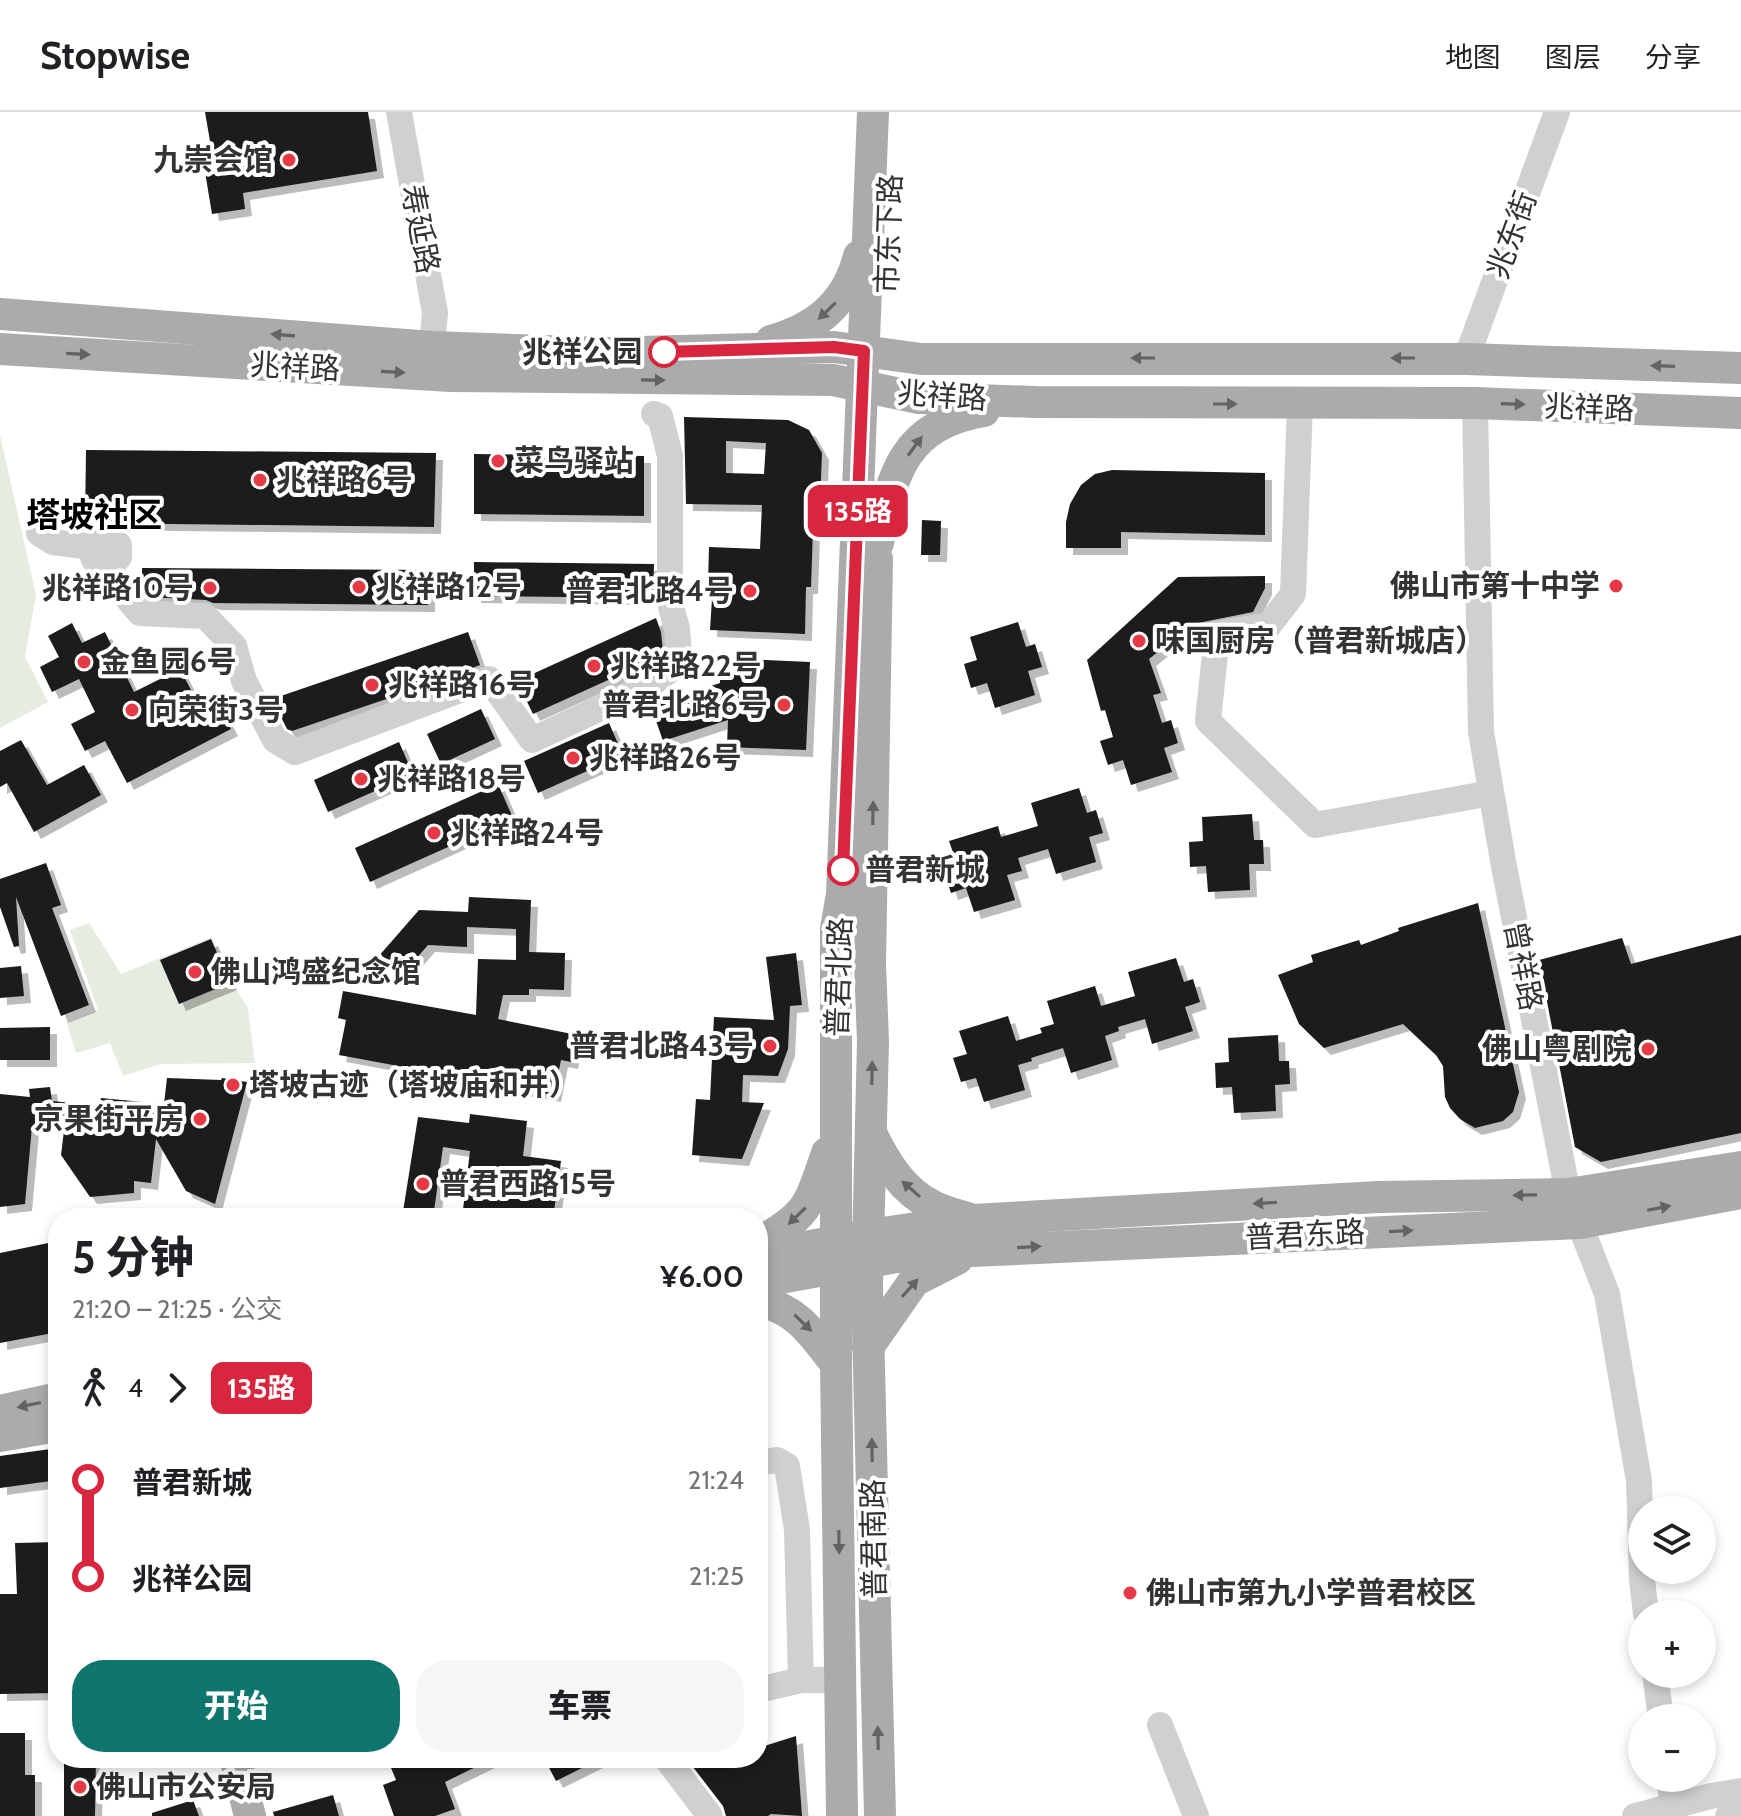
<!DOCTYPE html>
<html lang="zh">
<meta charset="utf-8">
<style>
:root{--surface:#fff;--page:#f6f6f6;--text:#202124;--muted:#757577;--line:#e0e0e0;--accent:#0f766e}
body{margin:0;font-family:Cabin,"Noto Sans SC",sans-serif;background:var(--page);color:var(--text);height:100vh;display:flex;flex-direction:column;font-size:30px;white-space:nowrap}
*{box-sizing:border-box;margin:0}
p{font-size:26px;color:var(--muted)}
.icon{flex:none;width:44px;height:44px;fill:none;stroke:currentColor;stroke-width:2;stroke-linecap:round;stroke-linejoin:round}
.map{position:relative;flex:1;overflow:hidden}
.details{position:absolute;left:48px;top:1096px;width:720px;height:560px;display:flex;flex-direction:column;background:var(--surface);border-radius:32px;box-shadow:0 4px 12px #0003}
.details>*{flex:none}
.badge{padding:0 16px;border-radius:12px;font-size:28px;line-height:52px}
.buttons{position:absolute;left:1628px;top:1384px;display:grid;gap:16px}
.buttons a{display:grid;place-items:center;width:88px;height:88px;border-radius:50%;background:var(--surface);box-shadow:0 4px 12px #0003;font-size:40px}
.map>.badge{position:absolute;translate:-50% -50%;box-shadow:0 0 0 4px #fff}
.legs{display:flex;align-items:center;gap:12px;height:88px;padding:0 24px;font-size:26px}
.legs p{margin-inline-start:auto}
.headline{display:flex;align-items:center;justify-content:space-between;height:136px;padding:0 24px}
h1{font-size:44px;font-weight:800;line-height:60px}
.action{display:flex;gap:16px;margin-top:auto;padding:16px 24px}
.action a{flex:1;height:92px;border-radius:32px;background:var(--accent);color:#fff;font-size:32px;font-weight:800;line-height:92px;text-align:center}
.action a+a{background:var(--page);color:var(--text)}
ul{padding:0 24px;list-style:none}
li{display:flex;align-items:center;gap:28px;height:96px;font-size:30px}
li i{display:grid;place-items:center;width:12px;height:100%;margin:0 10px;background:currentColor}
li i::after{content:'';width:20px;height:20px;margin:-10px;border:6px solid;border-radius:50%;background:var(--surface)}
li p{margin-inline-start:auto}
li:first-child i{background:linear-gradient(#0000 50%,currentColor 0)}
li:last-child i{background:linear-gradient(currentColor 50%,#0000 0)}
header{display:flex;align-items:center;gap:48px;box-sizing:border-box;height:112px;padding:0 40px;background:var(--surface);border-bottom:2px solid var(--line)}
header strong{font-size:38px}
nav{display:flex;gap:44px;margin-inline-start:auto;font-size:28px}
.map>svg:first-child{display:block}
.green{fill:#e6ecdf}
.building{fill:#1a1a1a;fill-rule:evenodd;filter:url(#shadow)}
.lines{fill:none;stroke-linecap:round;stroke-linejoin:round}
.minor{stroke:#d0d0d0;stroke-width:26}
.major{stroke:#ababab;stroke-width:32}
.oneway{fill:#636363}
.line-1-casing{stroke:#fff;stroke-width:18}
.line-1{stroke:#d7263d;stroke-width:12}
.poi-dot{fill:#e63946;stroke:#fff;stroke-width:3}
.stop-1-dot{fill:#fff;stroke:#d7263d;stroke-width:4}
.labels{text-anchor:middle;stroke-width:8;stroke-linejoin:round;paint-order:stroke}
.poi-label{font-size:30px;font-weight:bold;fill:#333;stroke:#fff;text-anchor:start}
.street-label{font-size:30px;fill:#333;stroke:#fff}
.stop-label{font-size:30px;font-weight:bold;fill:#333;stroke:#fff;text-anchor:end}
.quarter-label{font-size:34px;font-weight:bold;fill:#000;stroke:#fff}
</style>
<header>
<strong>Stopwise</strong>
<nav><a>地图</a><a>图层</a><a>分享</a></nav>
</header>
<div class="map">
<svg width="1741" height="1704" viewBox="0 0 1741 1704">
<defs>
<filter id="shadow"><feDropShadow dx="7" dy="7" stdDeviation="0" flood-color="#0004"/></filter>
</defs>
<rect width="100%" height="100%" fill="#fff"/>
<g class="green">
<path d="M0 323 36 483 25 545 48 590 0 616Z"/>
<path d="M89 811 121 862 212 825 233 873 248 896 255 951 161 952 123 964 110 931 76 941 67 911 98 898 70 818Z"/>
</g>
<g class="building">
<path d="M205 0H368L377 59 243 81 245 97 212 102 201 36 211 35Z"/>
<path d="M684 305 788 308 809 318 822 341 819 417H813L811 475H806L805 522 710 518 713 471H708L709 435 760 437 762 393 686 392ZM726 329 766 331 764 362 726 361Z"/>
<path d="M86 338 436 341 434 415 85 411Z"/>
<path d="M474 342 644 344V404L474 402Z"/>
<path d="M1112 358 1265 361V423L1121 420V436H1066V410L1070 392 1081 373 1095 362Z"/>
<path d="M922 408 941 409 940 443H921Z"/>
<path d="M474 450 654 452 653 486 474 484Z"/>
<path d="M142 456 428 458V493L213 491 206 488 148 485 142 478Z"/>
<path d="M1265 464V476L1253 500 1193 512 1149 547 1161 581 1153 583 1162 611 1171 608 1178 631 1164 636 1172 660 1131 673 1123 648 1108 653 1100 629 1113 625 1105 598 1101 599 1087 548 1178 465Z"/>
<path d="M656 506 661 520 663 540 659 545 533 602 517 569Z"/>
<path d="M1018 510 1026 535 1035 532 1042 555 1028 559 1035 583 995 596 987 571 971 576 964 552 977 548 970 525Z"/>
<path d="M72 511 82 531 105 520 134 580 180 557 202 599 217 591 231 617 127 671 105 629 85 639 71 612 95 600 79 567 52 580 40 555 59 545 48 524Z"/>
<path d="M468 520 480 553 416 577 292 619 287 617 272 587Z"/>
<path d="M721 546 810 550 806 638 727 635 728 608 663 629 651 594 720 571Z"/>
<path d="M481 597 495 627 441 652 427 622Z"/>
<path d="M609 611 623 643 538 681 524 649Z"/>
<path d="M21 628 47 673 84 653 101 683 34 720 7 671 0 675V639Z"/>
<path d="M399 630 413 662 328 700 314 668Z"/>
<path d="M498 672 513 706 370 770 355 736Z"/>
<path d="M1079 676 1087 701 1096 698 1103 721 1089 725 1096 750 1056 762 1048 737 1018 746 1022 759 1007 763 1015 788 974 800 966 776 951 781 943 757 957 752 949 729 998 714 1001 725 1038 714 1031 691Z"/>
<path d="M1252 702 1254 728H1263L1264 752H1249L1250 778 1208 780 1206 754 1190 755 1189 730 1203 729 1202 705Z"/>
<path d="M46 751 61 793 52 796 89 893 61 904 16 785 19 834 14 835 0 795V767Z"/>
<path d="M469 785 531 788 529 840 565 841 564 878 529 877V883H503L498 907 577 923 571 950 561 948 554 983 339 943 346 908 338 906 343 879 476 903 478 847 516 848V817L467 815V835L428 833 401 864 378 845 419 798 468 800Z"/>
<path d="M1478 791 1519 980 1513 1000 1503 1009 1475 1016 1460 1007 1450 996 1445 985 1443 954 1436 943 1403 912 1324 936 1299 912 1278 863 1313 850 1311 843 1359 828 1361 833 1399 819 1398 816Z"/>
<path d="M1741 823V1021L1601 1050 1575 1035 1539 848 1622 826 1631 852Z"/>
<path d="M211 827 230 871 179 892 160 848Z"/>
<path d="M796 841 802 893 790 894 788 937 778 964 743 963 742 990 764 991 742 1047 692 1043 696 987 710 988 714 905 774 908 766 845Z"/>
<path d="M1176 846 1184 870 1193 867 1200 890 1185 895 1193 919 1152 932 1145 907 1118 915 1119 919 1105 924 1112 948 1071 961 1063 936 1031 946 1032 949 1018 953 1025 978 984 990 976 966 961 970 953 946 967 942 959 919 1008 904 1016 929 1042 921 1040 916 1054 912 1047 889 1095 874 1101 894 1135 884 1128 860Z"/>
<path d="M21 854 24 884 0 886V856Z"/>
<path d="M50 915V948H0V916Z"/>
<path d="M1278 923 1279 949H1289L1290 972 1275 973 1276 999 1234 1001 1232 975 1216 976 1215 951 1229 950 1228 926Z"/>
<path d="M167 966 221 968 222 966 247 970 215 1092 186 1079 156 1027 151 1071 134 1069V1081L90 1085 61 1043 65 1011 32 1014 25 1092 0 1095V982L30 985 29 977 50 975 52 989 100 994 101 986 164 992Z"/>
<path d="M470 1002 527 1009 523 1044 561 1049 553 1106H462L470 1039 443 1035 433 1106H402L418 1005 469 1011Z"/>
<path d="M58 1129V1220L0 1231V1141Z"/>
<path d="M58 1336V1368L0 1376V1344Z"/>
<path d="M58 1430V1581L0 1582V1482H17L15 1431Z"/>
<path d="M0 1621H25V1663H35V1704H0Z"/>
<path d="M796 1624 802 1704 771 1702 768 1704H726L723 1694 686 1646H758V1636Z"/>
<path d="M64 1646H96L95 1704H64Z"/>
<path d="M387 1646H494L445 1670 455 1697 435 1704H394L383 1673 396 1668Z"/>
<path d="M544 1646H602L556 1669Z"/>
<path d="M333 1683 339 1704H274L273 1700Z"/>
<path d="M193 1688 199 1704H152V1701Z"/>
</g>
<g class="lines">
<g class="minor">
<path d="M399 0 435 201 432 235"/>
<path d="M1466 247 1557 0"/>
<path d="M1475 291 1481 620 1503 749 1568 1082 1607 1182 1639 1369 1642 1468 1646 1502"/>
<path d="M1300 293 1293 482 1269 513 1217 522 1208 609 1315 713 1491 681"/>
<path d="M39 421 53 430 92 435C91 447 96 454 109 454L119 445V433L113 428 103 426 92 435"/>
<path d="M109 454 128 487 140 501 205 504 234 534 244 569 275 628 295 640 489 567 532 628 648 574 669 559 679 544 677 517 670 491V344L660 304 654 302"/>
<path d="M758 1351 777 1348 787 1354 797 1418 801 1568"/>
<path d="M1655 1562 1661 1606"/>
<path d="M758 1578 801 1568H842"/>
<path d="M1160 1613 1196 1704"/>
<path d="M666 1646 710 1704"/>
<path d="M1670 1666 1673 1704"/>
<path d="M1635 1704 1711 1684 1741 1679"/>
<path d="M1728 1704 1741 1701"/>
</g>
<g class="major">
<path d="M0 202 432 235 603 241 834 235 921 247H1466L1741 256"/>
<path d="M771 229C817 216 847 191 859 144"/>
<path d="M0 237 451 264 833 268 919 286 1035 290 1475 291 1741 301"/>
<path d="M878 431C892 360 905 312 984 299"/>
<path d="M877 447 870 852 873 929 867 1174 880 1704"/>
<path d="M871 1021C885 1050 902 1079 933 1094 944 1100 958 1103 970 1107"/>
<path d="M758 1131C809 1103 809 1093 827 1041"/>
<path d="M758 1144 868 1123 973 1108 1378 1085 1568 1082 1741 1055"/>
<path d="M758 1170 897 1145 972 1139 1580 1111 1741 1081"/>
<path d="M758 1188C800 1200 810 1219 836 1252"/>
<path d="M868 1235 914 1169 957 1147"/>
<path d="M0 1299 58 1286"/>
<path d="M0 1324 58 1314"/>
<path d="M235 1646 250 1704"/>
<path d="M842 1704 836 1252V817L842 782 873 0"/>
</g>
</g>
<defs><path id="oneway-solid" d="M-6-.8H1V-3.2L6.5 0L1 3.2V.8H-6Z" transform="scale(2)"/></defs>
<g class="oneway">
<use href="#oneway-solid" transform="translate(827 199) rotate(136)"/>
<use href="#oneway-solid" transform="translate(283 223) rotate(-176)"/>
<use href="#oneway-solid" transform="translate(78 242) rotate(3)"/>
<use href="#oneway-solid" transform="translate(1143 246) rotate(180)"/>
<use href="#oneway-solid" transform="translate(1403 246) rotate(-180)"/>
<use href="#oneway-solid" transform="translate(1663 254) rotate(-178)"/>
<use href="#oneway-solid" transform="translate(393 260) rotate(3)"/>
<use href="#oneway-solid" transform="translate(653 268) rotate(1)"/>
<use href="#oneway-solid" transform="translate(1225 292)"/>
<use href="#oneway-solid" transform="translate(1513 292) rotate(2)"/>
<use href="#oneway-solid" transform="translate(915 334) rotate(-54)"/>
<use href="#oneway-solid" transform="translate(873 701) rotate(-89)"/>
<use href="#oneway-solid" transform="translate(872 961) rotate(-89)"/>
<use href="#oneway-solid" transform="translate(911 1077) rotate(-139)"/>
<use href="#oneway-solid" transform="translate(1525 1083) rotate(179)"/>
<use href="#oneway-solid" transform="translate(1265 1091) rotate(177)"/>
<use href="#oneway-solid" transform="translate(1659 1096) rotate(-11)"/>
<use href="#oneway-solid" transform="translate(797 1104) rotate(136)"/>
<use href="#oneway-solid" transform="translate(1401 1119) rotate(-3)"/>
<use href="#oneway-solid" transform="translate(1029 1135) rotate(-3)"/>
<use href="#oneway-solid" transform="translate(910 1176) rotate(-48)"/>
<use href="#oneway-solid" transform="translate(803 1211) rotate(44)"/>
<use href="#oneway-solid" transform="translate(29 1293) rotate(168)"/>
<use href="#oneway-solid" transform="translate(872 1338) rotate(-91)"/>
<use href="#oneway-solid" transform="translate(839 1430) rotate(89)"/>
<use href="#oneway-solid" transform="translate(878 1626) rotate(-91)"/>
</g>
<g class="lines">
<g class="line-1-casing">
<path id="line-1" d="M664 240 834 235 864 239 843 758"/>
</g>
<use href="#line-1" class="line-1"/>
</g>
<g class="poi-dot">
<circle cx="289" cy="48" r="8"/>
<circle cx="498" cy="349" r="8"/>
<circle cx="260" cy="368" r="8"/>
<circle cx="1616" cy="474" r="8"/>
<circle cx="359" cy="475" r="8"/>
<circle cx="210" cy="476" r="8"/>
<circle cx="750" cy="479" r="8"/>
<circle cx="1139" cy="529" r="8"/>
<circle cx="84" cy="550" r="8"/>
<circle cx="594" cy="554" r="8"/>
<circle cx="372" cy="573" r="8"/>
<circle cx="784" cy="593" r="8"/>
<circle cx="132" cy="598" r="8"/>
<circle cx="573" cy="646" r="8"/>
<circle cx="361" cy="667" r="8"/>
<circle cx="434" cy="721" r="8"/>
<circle cx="195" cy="860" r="8"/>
<circle cx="770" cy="934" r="8"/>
<circle cx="1648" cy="937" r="8"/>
<circle cx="233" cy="973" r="8"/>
<circle cx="200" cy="1007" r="8"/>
<circle cx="423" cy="1072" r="8"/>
<circle cx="1130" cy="1481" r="8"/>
<circle cx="80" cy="1675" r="8"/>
</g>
<g class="stop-1-dot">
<circle cx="664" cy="240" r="14"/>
<circle cx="843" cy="758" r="14"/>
</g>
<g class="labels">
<g class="poi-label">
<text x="273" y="58" text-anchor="end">九崇会馆</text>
<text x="514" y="359">菜鸟驿站</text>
<text x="276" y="378">兆祥路6号</text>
<text x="1600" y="484" text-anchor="end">佛山市第十中学</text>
<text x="375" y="485">兆祥路12号</text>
<text x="194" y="486" text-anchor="end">兆祥路10号</text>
<text x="734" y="489" text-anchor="end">普君北路4号</text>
<text x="1155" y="539">味国厨房（普君新城店）</text>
<text x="100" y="560">金鱼园6号</text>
<text x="610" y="564">兆祥路22号</text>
<text x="388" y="583">兆祥路16号</text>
<text x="768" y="603" text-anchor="end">普君北路6号</text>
<text x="148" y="608">向荣街3号</text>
<text x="589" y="656">兆祥路26号</text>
<text x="377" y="677">兆祥路18号</text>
<text x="450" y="731">兆祥路24号</text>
<text x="211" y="870">佛山鸿盛纪念馆</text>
<text x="754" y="944" text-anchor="end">普君北路43号</text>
<text x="1632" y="947" text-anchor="end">佛山粤剧院</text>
<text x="249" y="983">塔坡古迹（塔坡庙和井）</text>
<text x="184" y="1017" text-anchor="end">京果街平房</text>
<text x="439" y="1082">普君西路15号</text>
<text x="1146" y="1491">佛山市第九小学普君校区</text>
<text x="96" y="1685">佛山市公安局</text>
</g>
<g class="street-label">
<text transform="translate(420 117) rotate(79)" y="10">寿延路</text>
<text transform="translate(889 122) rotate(-88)" y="10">市东下路</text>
<text transform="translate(1512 123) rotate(-70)" y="10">兆东街</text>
<text transform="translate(295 255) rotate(3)" y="10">兆祥路</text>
<text transform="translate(942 284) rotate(4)" y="10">兆祥路</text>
<text transform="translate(1589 296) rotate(2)" y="10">兆祥路</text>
<text transform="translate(1523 854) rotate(79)" y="10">曾祥路</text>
<text transform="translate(839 865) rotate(-88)" y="10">普君北路</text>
<text transform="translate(1305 1123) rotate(-3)" y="10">普君东路</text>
<text transform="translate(874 1427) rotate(-91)" y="10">普君南路</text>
</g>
<g class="stop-label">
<text x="642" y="250">兆祥公园</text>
<text x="865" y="768" text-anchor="start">普君新城</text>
</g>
<g class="quarter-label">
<text x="94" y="415">塔坡社区</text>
</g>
</g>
</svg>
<div class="buttons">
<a><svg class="icon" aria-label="layers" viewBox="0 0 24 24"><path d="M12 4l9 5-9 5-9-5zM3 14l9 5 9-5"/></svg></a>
<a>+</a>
<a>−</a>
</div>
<b class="badge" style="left:858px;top:399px;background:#d7263d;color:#fff">135路</b>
<section class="details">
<div class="headline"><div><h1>5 分钟</h1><p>21:20 – 21:25 · 公交</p></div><b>¥6.00</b></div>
<div class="legs"><svg class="icon" aria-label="walk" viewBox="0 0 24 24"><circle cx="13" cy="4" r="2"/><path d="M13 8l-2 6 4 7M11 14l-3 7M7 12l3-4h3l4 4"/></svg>4<svg class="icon" aria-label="forward" viewBox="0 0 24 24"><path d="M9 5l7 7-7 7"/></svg><b class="badge" style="background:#d7263d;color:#fff">135路</b></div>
<ul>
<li><i style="color:#d7263d"></i><b>普君新城</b><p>21:24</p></li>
<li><i style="color:#d7263d"></i><b>兆祥公园</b><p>21:25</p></li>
</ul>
<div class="action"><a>开始</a><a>车票</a></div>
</section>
</div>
